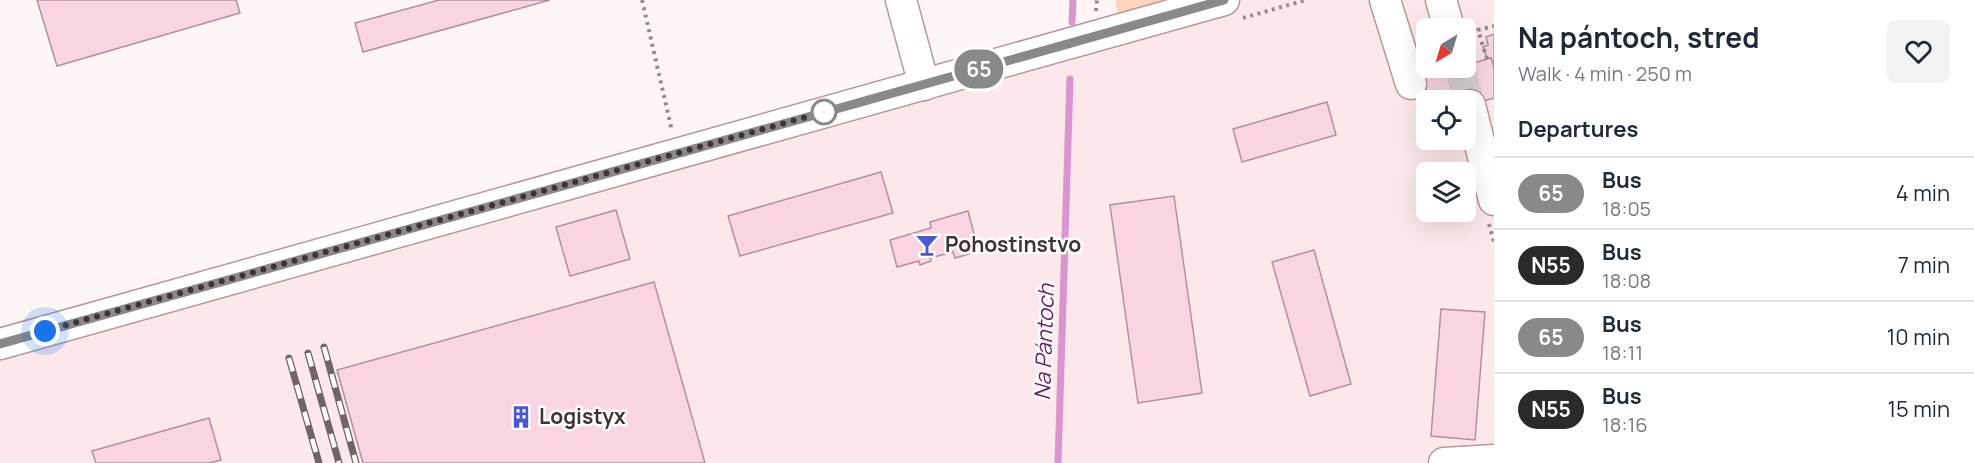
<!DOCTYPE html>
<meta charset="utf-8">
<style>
:root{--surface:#fff;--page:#f2f2f3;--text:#1f2937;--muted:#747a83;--line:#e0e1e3}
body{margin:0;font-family:Manrope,sans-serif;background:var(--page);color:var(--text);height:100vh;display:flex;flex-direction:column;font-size:22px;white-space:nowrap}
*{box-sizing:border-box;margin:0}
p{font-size:20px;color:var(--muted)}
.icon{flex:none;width:33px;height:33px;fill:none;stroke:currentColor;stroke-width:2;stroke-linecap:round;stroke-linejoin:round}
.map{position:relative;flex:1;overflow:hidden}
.details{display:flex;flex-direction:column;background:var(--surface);width:480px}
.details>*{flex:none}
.badge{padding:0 12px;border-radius:20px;font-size:21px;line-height:39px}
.needle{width:39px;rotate:218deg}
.buttons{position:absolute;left:1416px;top:18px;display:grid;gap:12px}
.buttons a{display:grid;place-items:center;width:60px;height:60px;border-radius:9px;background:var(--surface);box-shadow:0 6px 24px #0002;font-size:30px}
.you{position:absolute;width:30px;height:30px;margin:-15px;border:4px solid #fff;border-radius:50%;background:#1a73e8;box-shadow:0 0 0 9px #1a73e833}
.map>.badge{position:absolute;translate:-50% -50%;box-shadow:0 0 0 3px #fff}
h2{padding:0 24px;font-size:22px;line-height:54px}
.round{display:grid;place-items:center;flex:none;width:63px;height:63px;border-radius:9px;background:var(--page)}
.summary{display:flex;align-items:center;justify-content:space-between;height:102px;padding:0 24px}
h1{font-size:28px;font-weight:700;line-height:45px}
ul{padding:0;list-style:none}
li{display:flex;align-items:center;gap:18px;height:72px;padding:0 24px;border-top:2px solid var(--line)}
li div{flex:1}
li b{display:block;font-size:22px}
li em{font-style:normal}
li .badge{min-width:66px;font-weight:700;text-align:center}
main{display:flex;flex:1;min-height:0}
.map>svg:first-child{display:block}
.built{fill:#fce8ea;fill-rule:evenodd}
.green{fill:#fdd4bd}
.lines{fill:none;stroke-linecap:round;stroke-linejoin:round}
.stream{stroke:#da94cf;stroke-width:7}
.building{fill:#f9d4e3;stroke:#b1909d;stroke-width:1.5}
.minor-tunnel{stroke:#d7cecf;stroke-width:30;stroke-dasharray:30 15;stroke-linecap:butt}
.minor-casing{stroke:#b99699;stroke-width:33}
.path{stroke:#968a8b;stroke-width:4;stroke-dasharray:3 4.5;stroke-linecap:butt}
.minor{stroke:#fff;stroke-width:30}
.rail-casing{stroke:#716465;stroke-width:7}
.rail{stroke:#fff;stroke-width:4.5;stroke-dasharray:14;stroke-linecap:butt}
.line-casing{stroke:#fff;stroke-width:14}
.line{stroke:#898989;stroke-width:9}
.walk{stroke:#413233;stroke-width:6;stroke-dasharray:0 10.8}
.stop-dot{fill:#fff;stroke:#898989;stroke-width:3}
.labels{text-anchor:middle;stroke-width:5;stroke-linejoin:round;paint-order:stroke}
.poi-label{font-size:21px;font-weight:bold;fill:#413233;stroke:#fff;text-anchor:start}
.water-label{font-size:22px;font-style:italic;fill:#74226b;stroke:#fff}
</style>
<main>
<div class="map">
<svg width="1494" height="463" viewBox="0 0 1494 463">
<rect width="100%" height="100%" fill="#fdf5f6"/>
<path class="built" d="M1227 0H1494V463H0V344ZM1426 28H1466V68H1426ZM1426 100H1466V140H1426ZM1426 172H1466V212H1426Z"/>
<path class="green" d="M1116 0H1175L1117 16Z"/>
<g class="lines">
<g class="stream">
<path d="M1072 22 1073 0"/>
<path d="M1058 463 1070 79"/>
</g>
</g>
<g class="building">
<path d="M37 0H236L240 13 57 66Z"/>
<path d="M439 0H550L363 52 355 23Z"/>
<path d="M1494 34V67L1491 58 1487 59 1483 47 1488 45 1486 37Z"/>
<path d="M1426 53V68H1447L1456 100H1429L1417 56Z"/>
<path d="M1491 58 1494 67V98L1466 106 1456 100 1447 69 1466 68V65Z"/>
<path d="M1327 102 1336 135 1242 162 1233 129Z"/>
<path d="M881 172 893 213 740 256 728 216Z"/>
<path d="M1174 196 1202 393 1138 403 1110 205Z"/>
<path d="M616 210 630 259 570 276 556 227Z"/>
<path d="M968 211 977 245 967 248 969 254 955 258 953 252 930 258 931 261 920 265 919 261 897 267 890 240 931 228 930 222Z"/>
<path d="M1314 250 1351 384 1310 396 1272 262Z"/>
<path d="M654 282 705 463H363L337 370Z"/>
<path d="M1441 309 1485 312 1475 440 1431 436Z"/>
<path d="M209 418 221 460 209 463H96L92 451Z"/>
</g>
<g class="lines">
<path class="minor-tunnel" d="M1460 68 1470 105"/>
<g class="minor-casing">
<g id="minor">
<path d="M901 0 924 85"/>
<path d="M1385 0 1411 84"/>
<path d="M1441 0 1449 28"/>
<path d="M1470 105 1494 200"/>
<path d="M0 344 1224 0"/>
<path d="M1444 463 1494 460"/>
</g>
</g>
<g class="path">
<path d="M642 0 672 131"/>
<path d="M1096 11 1097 0"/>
<path d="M1243 18 1306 0"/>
<path d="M1487 59 1478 30 1494 26"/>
<path d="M1434 215 1463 218 1473 215"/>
<path d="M1489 224 1494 242"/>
</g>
<use href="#minor" class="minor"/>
<g class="rail-casing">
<g id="rail">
<path d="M324 347 356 463"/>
<path d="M308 353 339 463"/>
<path d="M289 358 319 463"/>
</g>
</g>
<use href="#rail" class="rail"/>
</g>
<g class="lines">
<g class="line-casing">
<path id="line" d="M0 344 1224 0"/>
</g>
<use href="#line" class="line"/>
<path class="walk" d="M45 331 824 112"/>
</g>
<defs>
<g id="bar-bare" transform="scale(1.8)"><path d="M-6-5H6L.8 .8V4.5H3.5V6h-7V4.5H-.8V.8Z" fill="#4c58ce" stroke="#fff" stroke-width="2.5" paint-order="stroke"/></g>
<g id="building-bare" transform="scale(1.8)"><path d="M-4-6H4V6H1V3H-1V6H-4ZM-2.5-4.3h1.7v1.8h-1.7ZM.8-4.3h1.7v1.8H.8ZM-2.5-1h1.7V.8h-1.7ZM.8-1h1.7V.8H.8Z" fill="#4c58ce" stroke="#fff" stroke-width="2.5" paint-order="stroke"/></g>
</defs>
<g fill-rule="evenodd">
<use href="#bar-bare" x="927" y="245"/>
<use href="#building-bare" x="521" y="417"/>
</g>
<circle class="stop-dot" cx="824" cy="112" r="12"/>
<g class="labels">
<g class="poi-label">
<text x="945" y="252">Pohostinstvo</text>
<text x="539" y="424">Logistyx</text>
</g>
<g class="water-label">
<text transform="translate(1044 342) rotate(-88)" y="8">Na Pántoch</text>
</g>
</g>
</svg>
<div class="buttons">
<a><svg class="needle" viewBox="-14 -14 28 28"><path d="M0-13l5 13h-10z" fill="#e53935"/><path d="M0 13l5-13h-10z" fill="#747a83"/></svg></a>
<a><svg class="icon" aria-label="locate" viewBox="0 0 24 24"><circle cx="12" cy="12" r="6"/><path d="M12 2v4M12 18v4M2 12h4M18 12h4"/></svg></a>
<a><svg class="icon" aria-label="layers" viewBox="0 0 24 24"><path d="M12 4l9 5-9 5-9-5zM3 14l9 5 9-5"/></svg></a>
</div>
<div class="you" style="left:45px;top:331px"></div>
<b class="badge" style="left:979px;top:69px;background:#898989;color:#fff">65</b>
</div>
<section class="details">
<div class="summary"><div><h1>Na pántoch, stred</h1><p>Walk · 4 min · 250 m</p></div><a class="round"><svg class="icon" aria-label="heart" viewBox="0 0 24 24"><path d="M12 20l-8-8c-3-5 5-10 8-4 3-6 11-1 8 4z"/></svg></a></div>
<h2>Departures</h2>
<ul>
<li><span class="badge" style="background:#898989;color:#fff">65</span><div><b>Bus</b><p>18:05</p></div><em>4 min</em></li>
<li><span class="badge" style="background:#2b2a29;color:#fff">N55</span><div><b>Bus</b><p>18:08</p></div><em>7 min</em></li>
<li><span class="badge" style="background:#898989;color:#fff">65</span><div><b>Bus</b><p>18:11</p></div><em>10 min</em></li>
<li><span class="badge" style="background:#2b2a29;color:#fff">N55</span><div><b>Bus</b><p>18:16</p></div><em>15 min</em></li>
</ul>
</section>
</main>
